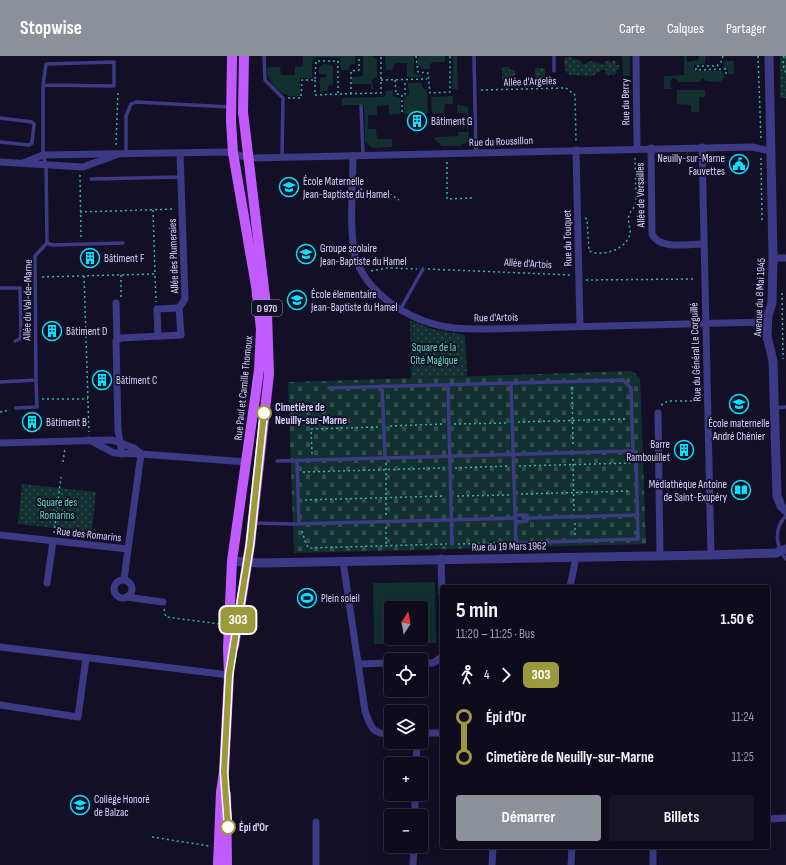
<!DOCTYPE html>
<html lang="fr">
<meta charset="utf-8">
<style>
:root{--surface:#0e0b1c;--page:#171425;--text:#f1f3f6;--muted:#9b9ba3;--line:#2e2b3b;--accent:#8c9099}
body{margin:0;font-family:"Sofia Sans Condensed",sans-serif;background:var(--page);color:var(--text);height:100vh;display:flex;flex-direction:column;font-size:15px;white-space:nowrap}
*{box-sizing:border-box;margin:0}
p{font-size:13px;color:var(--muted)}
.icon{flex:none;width:22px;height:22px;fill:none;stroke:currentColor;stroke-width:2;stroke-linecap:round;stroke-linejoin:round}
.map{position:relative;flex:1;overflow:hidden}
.details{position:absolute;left:440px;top:529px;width:330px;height:264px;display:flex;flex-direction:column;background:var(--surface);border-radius:4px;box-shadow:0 4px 16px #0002,0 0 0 1px var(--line)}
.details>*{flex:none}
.badge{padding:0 8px;border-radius:6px;font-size:14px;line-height:26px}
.needle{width:26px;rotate:11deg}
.controls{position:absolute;left:384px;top:545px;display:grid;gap:8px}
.controls a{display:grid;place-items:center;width:44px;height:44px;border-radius:4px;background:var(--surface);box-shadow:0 4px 16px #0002,0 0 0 1px var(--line);font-size:20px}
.map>.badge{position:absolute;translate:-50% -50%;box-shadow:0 0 0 2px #fff}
.legs{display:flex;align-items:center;gap:6px;height:44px;padding:0 16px;font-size:13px}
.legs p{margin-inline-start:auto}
.overview{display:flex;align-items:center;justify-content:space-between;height:68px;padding:0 16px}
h1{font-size:22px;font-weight:700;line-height:30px}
.cta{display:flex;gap:8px;margin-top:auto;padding:8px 16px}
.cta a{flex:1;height:46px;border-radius:4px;background:var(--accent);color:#fff;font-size:16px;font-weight:700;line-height:46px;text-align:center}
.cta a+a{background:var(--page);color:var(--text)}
ul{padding:0 16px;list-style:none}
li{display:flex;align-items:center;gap:14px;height:40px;font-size:15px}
li i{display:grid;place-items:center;width:6px;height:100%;margin:0 5px;background:currentColor}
li i::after{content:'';width:10px;height:10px;margin:-5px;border:3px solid;border-radius:50%;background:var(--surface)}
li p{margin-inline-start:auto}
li:first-child i{background:linear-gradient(#0000 50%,currentColor 0)}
li:last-child i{background:linear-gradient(currentColor 50%,#0000 0)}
header{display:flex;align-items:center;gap:24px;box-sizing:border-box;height:56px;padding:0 20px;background:var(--accent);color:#fff}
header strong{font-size:19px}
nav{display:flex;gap:22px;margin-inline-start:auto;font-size:14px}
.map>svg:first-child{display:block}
.grass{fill:#12302f;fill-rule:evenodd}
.cemetery{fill:url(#cemetery-stones)}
.park{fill:url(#park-dots)}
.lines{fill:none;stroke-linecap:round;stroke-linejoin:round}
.path{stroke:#2fb8b0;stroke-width:1.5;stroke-dasharray:2 3;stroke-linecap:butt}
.service{stroke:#3d3a85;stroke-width:3.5}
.minor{stroke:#3d3a85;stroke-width:7}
.tertiary{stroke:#3d3a85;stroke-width:9}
.primary{stroke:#c25bff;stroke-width:10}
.line-1-casing{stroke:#fff;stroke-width:9}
.line-1{stroke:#9b993b;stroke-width:6}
.stop-1-dot{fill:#fff;stroke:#9b993b;stroke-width:2}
.labels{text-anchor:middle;stroke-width:3.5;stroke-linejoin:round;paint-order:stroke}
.shield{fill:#130f26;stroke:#9e99be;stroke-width:1}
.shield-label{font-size:10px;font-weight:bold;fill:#d9d4ff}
.street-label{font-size:11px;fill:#d9d4ff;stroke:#130f26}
.poi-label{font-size:11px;fill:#d9d4ff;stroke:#130f26;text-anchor:start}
.park-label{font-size:11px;fill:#5fe0c0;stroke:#130f26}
.stop-label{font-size:11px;font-weight:bold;fill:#d9d4ff;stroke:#130f26;text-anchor:start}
</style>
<header>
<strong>Stopwise</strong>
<nav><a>Carte</a><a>Calques</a><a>Partager</a></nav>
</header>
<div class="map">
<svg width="786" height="809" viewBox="0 0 786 809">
<defs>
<pattern id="cemetery-stones" width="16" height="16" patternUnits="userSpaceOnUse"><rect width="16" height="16" fill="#12302f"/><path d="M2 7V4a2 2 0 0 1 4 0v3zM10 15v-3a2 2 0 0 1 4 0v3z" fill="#344d4e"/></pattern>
<pattern id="park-dots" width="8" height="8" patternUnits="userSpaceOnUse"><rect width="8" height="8" fill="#12302f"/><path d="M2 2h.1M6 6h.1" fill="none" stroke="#344d4e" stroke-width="1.8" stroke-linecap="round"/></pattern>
</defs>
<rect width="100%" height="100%" fill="#130f26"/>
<g class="grass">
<path d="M303 0H355V7L350 9 348 14H341L340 2 315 1 314 4H312V22H300V40C297 40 292 41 290 40 279 38 267 24 267 13L269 11H280L281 19H295V11L303 10Z"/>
<path d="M363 0H372L377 3V21L372 24V30L375 33H371V28H352V21L363 20Z"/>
<path d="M385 0H414V16L417 19H421V21H407V7H395L392 14H386Z"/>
<path d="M418 0H445V6H433L430 8V13H421V10L418 11Z"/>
<path d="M453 0H457L458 33H452Z"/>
<path d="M622 0H630V20H623Z"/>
<path d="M684 0H687V6L698 4 699 0H706L705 8 694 9V15H723L724 22 720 26 706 25 703 22 699 26H678L677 23 673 22 670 25 671 33H664V20L684 19Z"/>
<path d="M724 5H734V18H728V12H722L724 10Z"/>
<path d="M323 8 331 9 333 11V28L328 30V35L320 36V22L327 21 326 18H319V11Z"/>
<path d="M408 27H421L424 33 427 34 428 58H404V42L409 38Z"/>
<path d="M393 34V40L400 42V58L389 59V49L377 50V59H368V73H376L377 83H392V91L372 92 365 86 364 49H342V42L382 41 385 40 386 35Z"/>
<path d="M677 34H705V41H699V56H691V49L677 48Z"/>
<path d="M453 40V48H445L444 57 432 58 431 41Z"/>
<path d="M457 48 468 51V74L467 73 466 57H457Z"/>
<path d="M458 76H469V85L460 90H442L435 84V81L458 80Z"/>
<path d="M435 526 436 587 374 588 373 527ZM391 552H421V582H391Z"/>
</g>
<path class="cemetery" d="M632 315 640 322 646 488 294 497 288 326Z"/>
<g class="park">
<rect x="780" y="0" width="6" height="42"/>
<path d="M568 1 580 4 583 9 591 5 606 9 605 6 609 4 611 7 613 4 617 6 615 9H619V14H616L617 17 613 20 611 17 609 20 605 18 606 14H602L593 20 570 19 566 16 564 7 565 2Z"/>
<path d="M502 11H509L510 14H515V24H502Z"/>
<rect x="535" y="12" width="10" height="10"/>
<path d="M410 264 432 273 465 279 467 320 411 322Z"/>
<path d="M22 428 96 436 92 476 18 468Z"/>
</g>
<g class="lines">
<g class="path">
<path d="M416 0 418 16 428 17 430 37 450 36V0"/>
<path d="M723 0 721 6 717 10H696V14L726 13V19"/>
<path d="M758 0 761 84"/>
<path d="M784 0 783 9 786 17"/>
<path d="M315 24V39L338 38"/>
<path d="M381 24 427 23"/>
<path d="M395 24 396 38H402"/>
<path d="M481 34 566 32 575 39 576 86"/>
<path d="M351 38V15L359 14V0"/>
<path d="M288 42H301L302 24H315L316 5H338V38L381 37V0"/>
<path d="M402 56V38H405V24"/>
<path d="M116 89 118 35"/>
<path d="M761 102 762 166"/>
<path d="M447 106V143L472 142"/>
<path d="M80 119 81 183"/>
<path d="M360 133 390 138 399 144"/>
<path d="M153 154 155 218"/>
<path d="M80 156 174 153"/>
<path d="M585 162 587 163 589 195C602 201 626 194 630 178 631 172 627 165 629 159 631 154 635 152 636 146L635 102"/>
<path d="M428 213 570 219"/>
<path d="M371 215 387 212 417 213"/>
<path d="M121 219V241"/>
<path d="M84 220 89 376"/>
<path d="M42 221 155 218 156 246"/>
<path d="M586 224 696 223"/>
<path d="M782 237 783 303"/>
<path d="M572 331 573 391"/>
<path d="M42 343H88"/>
<path d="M661 349 668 345H700"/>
<path d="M0 356 10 354"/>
<path d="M518 366 626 363"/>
<path d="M454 368 506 367"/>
<path d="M390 370 442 368"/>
<path d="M312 398 311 373 378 371"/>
<path d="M573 403 574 455"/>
<path d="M63 406 65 392"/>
<path d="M519 410 630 407"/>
<path d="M455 412 508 410"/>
<path d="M303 416 444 412"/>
<path d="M521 438 631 435"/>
<path d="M457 440 509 439"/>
<path d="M305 444 445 440"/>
<path d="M386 459V407"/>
<path d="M575 467V479"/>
<path d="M386 471V489"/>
<path d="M302 475 306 488 309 492 447 488"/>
<path d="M54 477 61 421"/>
<path d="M458 488 510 487"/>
<path d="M164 553 166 561 220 568"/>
<path d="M152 781 209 790"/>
</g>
<g class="service">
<path d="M264 0 265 24 283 42 282 101"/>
<path d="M474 0 476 97"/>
<path d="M554 0V15"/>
<path d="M361 50 363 99"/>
<path d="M0 62 32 66 34 68 32 87 29 89 0 86"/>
<path d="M126 97V60L131 48 136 46 230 51"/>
<path d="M91 123 181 121"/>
<path d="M47 187 53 189 123 187"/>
<path d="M0 232H20L21 276 20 283 15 285"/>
<path d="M400 254 423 213"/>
<path d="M0 326 36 324 35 200 47 187 46 109 43 99V29L46 8 114 6V30L43 29"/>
<path d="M511 327 516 487 638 483 636 406"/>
<path d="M448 329 452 488"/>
<path d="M382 330 385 402"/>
<path d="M16 352 37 351 36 324"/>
<path d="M775 352 786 351"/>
<path d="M297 404 299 468"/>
<path d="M277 405 633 395 631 332 623 324 329 332"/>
<path d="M516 459H527V465L516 466"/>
<path d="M786 460C774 472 775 490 786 503"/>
<path d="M527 462 638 459"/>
<path d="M253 467 293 468 516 462"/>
</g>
<g class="minor">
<path d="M636 0 637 92"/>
<path d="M702 91 711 499"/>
<path d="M651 92 652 178C659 194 688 188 703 188"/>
<path d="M576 94 580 270"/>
<path d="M353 100C353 127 348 183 357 206 372 243 416 268 454 272 466 273 478 273 490 273L767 266"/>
<path d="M0 106 83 111 116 99"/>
<path d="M23 107 43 99 226 96 249 102 752 91 770 95"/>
<path d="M773 202H786"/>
<path d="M116 247 117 283"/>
<path d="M158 280 157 253 179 252"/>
<path d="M658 357 660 499"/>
<path d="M0 387 112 384 134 392 141 398 114 397 89 384"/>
<path d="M122 398 118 374 116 285 121 282 181 279 179 252 185 243 180 97"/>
<path d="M0 479 128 493 141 398 247 406"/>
<path d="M441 502 442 537"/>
<path d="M343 505 365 655C371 672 372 678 391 678"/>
<circle cx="123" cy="533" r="9"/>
<path d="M124 524 128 493"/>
<path d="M47 527 53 485"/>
<path d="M570 531 576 501"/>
<path d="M126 541 163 546"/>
<path d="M0 591 229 619"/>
<path d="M421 607H433L442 601"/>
<path d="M359 608 391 607"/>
<path d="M0 649 78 661 86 602"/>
<path d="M421 677H442"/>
<path d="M416 708 417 686"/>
<path d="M415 760V738"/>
<path d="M768 763 786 762"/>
<path d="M316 809V766"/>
<path d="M413 809 414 790"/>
<path d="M492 809 493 791"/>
<path d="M571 809 572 791"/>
<path d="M653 809V791"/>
</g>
<g class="tertiary">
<path d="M769 0 773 202 772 247 768 259 767 280 773 305 777 440 781 450 786 455"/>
<path d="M232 505 260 507 711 499 776 497 786 493"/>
</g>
<g class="primary">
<path d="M234 590 250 489 269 318 267 258 243 56 244 0"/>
<path d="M226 738 227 809"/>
<path d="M218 809 221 736 224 716 229 619 228 592 232 505 259 314 261 273 256 230 233 97 231 65 232 0"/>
</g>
</g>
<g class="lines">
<g class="line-1-casing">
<path id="line-1" d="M228 771 224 716 229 619 250 489 264 357"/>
</g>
<use href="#line-1" class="line-1"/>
</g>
<defs>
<g id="building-ring" transform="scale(1)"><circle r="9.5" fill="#130f26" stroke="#00e5ff" stroke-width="1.5"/><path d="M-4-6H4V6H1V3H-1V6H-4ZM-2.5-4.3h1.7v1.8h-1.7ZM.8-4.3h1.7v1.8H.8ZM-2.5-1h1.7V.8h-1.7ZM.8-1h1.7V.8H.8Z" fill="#00e5ff"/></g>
<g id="civic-ring" transform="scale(1)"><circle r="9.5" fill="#130f26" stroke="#00e5ff" stroke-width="1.5"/><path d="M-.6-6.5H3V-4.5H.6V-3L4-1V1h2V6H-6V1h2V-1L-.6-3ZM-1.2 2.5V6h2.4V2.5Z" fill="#00e5ff"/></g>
<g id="school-ring" transform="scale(1)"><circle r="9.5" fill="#130f26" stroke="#00e5ff" stroke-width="1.5"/><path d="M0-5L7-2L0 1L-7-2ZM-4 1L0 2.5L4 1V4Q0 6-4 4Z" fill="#00e5ff"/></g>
<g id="library-ring" transform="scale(1)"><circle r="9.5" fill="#130f26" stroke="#00e5ff" stroke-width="1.5"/><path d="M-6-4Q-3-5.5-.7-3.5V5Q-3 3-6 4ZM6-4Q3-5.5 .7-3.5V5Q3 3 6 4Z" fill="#00e5ff"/></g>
<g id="stadium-ring" transform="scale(1)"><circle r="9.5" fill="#130f26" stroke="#00e5ff" stroke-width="1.5"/><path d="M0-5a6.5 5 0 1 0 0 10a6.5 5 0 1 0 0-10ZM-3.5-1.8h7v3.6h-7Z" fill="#00e5ff"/></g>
</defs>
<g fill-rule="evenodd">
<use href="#building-ring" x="417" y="65"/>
<use href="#civic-ring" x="739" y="108"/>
<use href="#school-ring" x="289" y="131"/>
<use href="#school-ring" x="306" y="198"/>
<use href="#building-ring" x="90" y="202"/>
<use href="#school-ring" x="297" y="244"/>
<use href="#building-ring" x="52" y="275"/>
<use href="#building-ring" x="102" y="324"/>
<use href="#school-ring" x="739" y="348"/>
<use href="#building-ring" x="32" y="366"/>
<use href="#building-ring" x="684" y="394"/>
<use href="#library-ring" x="741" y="434"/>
<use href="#stadium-ring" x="307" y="542"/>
<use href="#school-ring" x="80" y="749"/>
</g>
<g class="stop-1-dot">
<circle cx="264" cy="357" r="7"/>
<circle cx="228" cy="771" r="7"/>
</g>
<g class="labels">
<rect class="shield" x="252" y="244" width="30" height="16" rx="3"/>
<g class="shield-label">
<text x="267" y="256">D 970</text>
</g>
<g class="street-label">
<text transform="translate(530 25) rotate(-2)" y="4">Allée d'Argelès</text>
<text transform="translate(625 46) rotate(-91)" y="4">Rue du Berry</text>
<text transform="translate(501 85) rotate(-2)" y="4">Rue du Roussillon</text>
<text transform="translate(640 139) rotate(-91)" y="4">Allée de Versailles</text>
<text transform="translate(567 182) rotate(-91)" y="4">Rue du Touquet</text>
<text transform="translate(173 200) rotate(-92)" y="4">Allée des Plumeraies</text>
<text transform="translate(528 207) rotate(3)" y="4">Allée d'Artois</text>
<text transform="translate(759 241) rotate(-87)" y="4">Avenue du 8 Mai 1945</text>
<text transform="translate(27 244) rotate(-89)" y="4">Allée du Val-de-Marne</text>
<text transform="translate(496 261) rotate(-1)" y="4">Rue d'Artois</text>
<text transform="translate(695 296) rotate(-92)" y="4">Rue du Général Le Corguillé</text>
<text transform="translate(243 332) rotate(-84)" y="4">Rue Paul et Camille Thomoux</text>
<text transform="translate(89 478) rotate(6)" y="4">Rue des Romarins</text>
<text transform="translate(509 490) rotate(-1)" y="4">Rue du 19 Mars 1962</text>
</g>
<g class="poi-label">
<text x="431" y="69">Bâtiment G</text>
<text x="725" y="106" text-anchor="end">Neuilly-sur-Marne<tspan x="725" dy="13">Fauvettes</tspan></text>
<text x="303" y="129">École Maternelle<tspan x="303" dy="13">Jean-Baptiste du Hamel</tspan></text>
<text x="320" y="196">Groupe scolaire<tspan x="320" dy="13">Jean-Baptiste du Hamel</tspan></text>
<text x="104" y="206">Bâtiment F</text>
<text x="311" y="242">École élementaire<tspan x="311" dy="13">Jean-Baptiste du Hamel</tspan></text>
<text x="66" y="279">Bâtiment D</text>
<text x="116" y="328">Bâtiment C</text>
<text x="46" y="370">Bâtiment B</text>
<text x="739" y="371" text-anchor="middle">École maternelle<tspan x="739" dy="13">André Chénier</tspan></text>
<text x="670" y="392" text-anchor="end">Barre<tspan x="670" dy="13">Rambouillet</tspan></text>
<text x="727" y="432" text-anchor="end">Médiathèque Antoine<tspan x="727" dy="13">de Saint-Exupéry</tspan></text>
<text x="321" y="546">Plein soleil</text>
<text x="94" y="747">Collège Honoré<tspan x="94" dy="13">de Balzac</tspan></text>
</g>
<g class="park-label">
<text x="434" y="295">Square de la<tspan x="434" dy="13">Cité Magique</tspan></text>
<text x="57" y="450">Square des<tspan x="57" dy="13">Romarins</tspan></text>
</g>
<g class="stop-label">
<text x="275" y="355">Cimetière de<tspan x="275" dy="13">Neuilly-sur-Marne</tspan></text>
<text x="239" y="775">Épi d'Or</text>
</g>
</g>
</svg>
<div class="controls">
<a><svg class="needle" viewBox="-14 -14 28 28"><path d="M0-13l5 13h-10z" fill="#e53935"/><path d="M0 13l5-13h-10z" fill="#9b9ba3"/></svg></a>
<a><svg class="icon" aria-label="locate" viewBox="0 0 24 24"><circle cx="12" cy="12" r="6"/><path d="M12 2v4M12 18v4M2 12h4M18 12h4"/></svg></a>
<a><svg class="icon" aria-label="layers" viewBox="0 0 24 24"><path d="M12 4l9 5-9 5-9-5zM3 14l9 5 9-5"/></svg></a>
<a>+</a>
<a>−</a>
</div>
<b class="badge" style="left:238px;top:564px;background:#9b993b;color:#fff">303</b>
<section class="details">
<div class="overview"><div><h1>5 min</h1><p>11:20 – 11:25 · Bus</p></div><b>1.50 €</b></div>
<div class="legs"><svg class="icon" aria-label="walk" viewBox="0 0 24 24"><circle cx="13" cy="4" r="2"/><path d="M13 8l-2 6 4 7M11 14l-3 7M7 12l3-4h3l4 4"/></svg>4<svg class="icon" aria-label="forward" viewBox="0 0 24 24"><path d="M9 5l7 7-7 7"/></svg><b class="badge" style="background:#9b993b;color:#fff">303</b></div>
<ul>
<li><i style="color:#9b993b"></i><b>Épi d'Or</b><p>11:24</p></li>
<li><i style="color:#9b993b"></i><b>Cimetière de Neuilly-sur-Marne</b><p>11:25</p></li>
</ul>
<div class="cta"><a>Démarrer</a><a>Billets</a></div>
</section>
</div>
